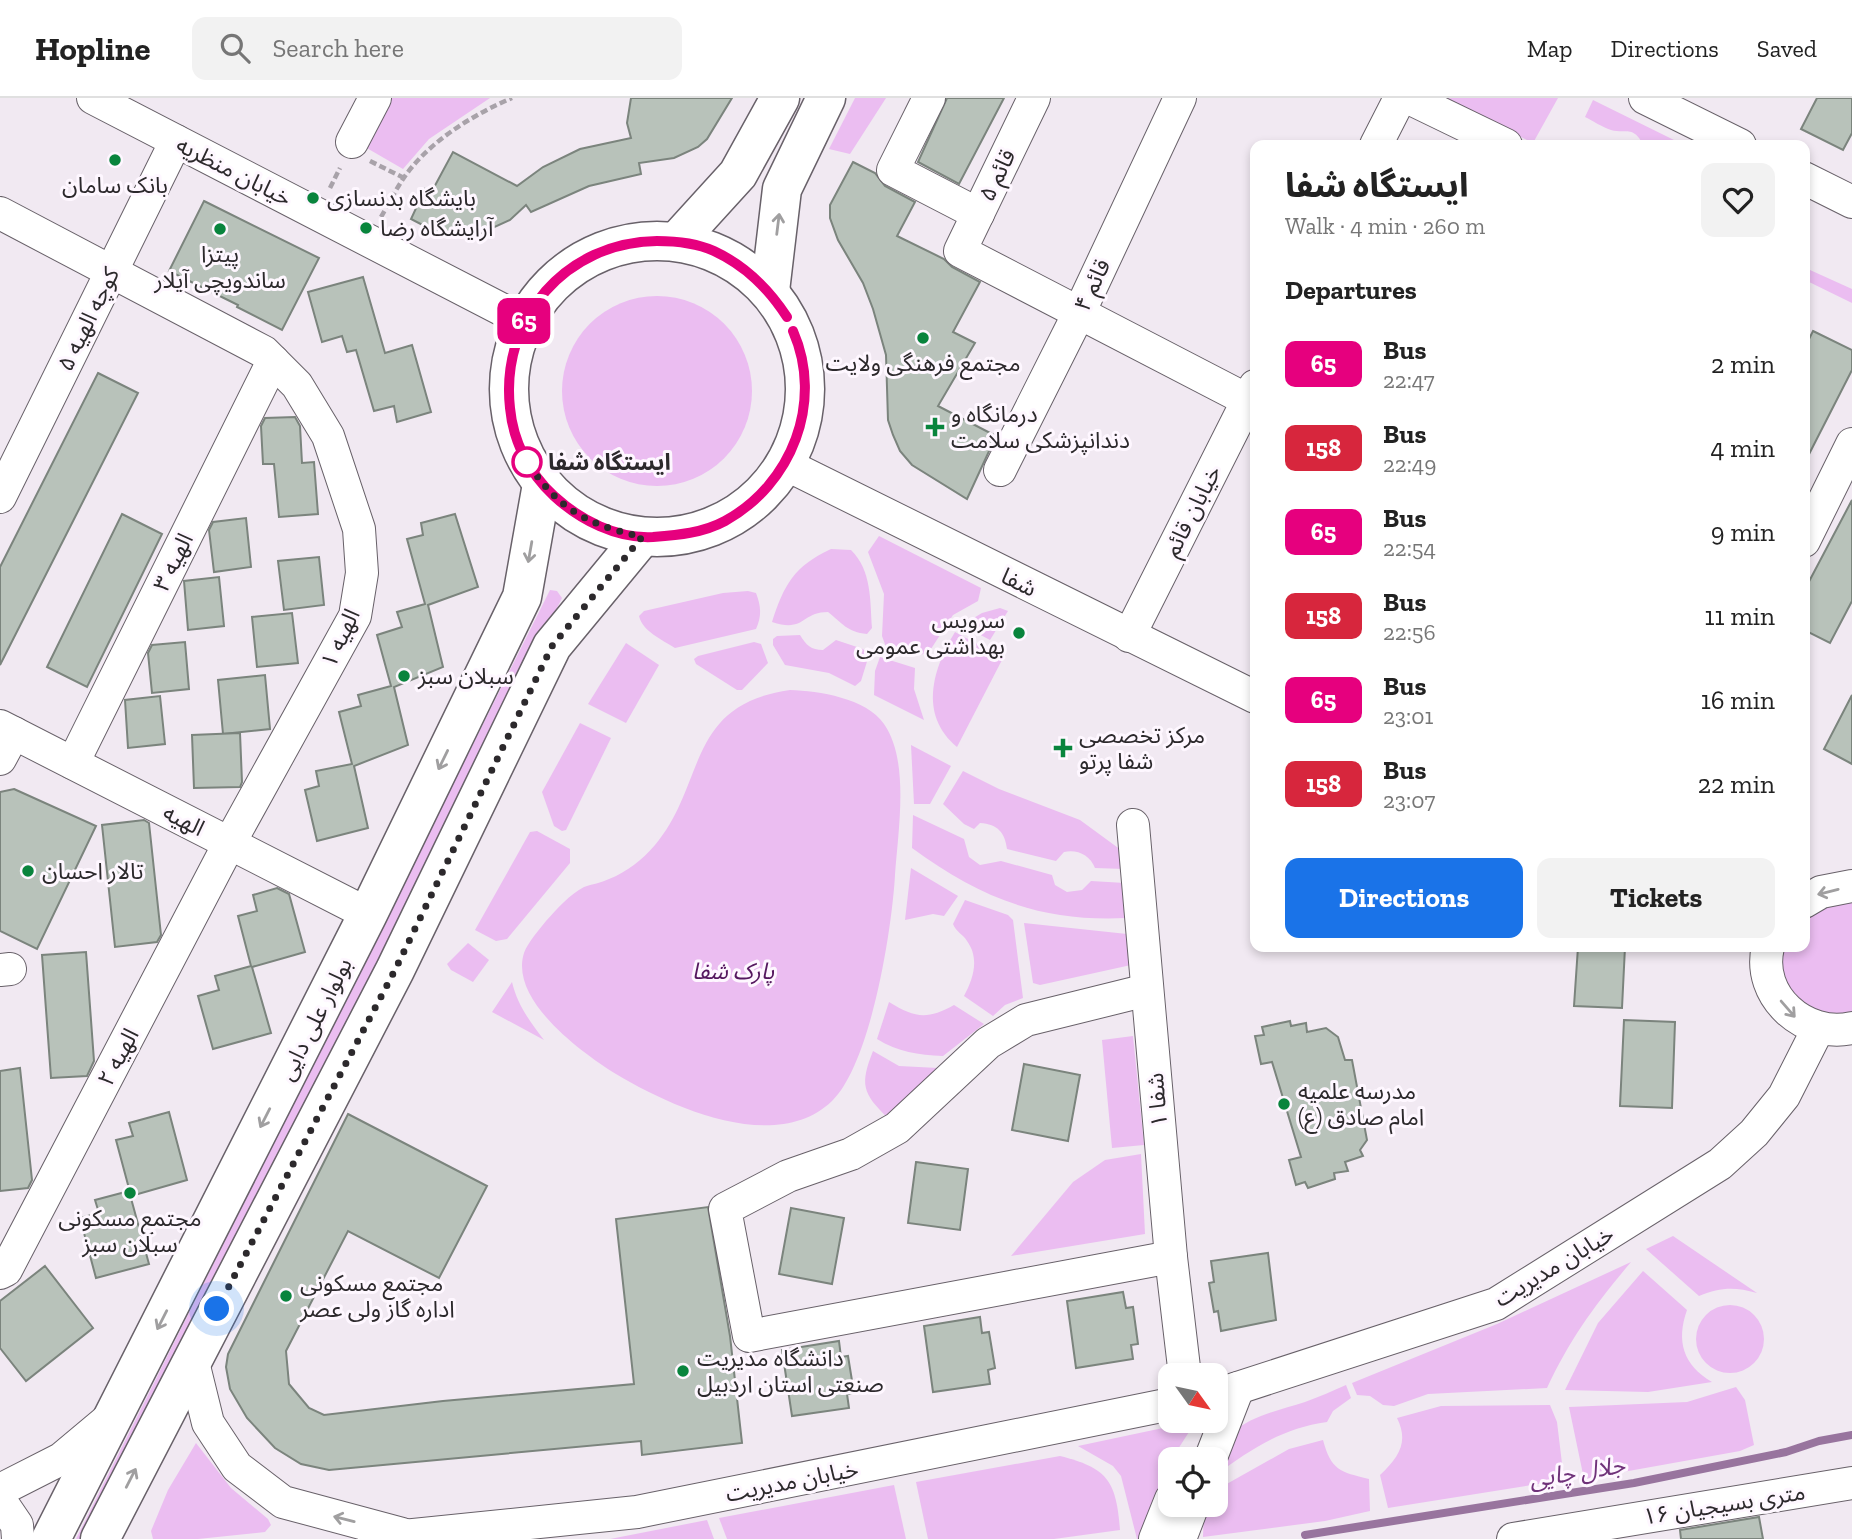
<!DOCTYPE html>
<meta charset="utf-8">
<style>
:root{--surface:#fff;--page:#f2f2f2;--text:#222;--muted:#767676;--line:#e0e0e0;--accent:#1a73e8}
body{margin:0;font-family:"Zilla Slab","Noto Sans Arabic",serif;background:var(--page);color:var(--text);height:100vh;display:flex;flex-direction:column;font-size:26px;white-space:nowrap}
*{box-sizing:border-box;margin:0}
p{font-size:23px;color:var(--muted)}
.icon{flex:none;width:38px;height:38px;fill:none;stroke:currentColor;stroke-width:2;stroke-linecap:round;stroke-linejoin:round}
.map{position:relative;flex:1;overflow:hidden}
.side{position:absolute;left:1250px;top:42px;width:560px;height:812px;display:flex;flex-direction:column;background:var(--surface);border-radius:14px;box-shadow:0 4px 10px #0003}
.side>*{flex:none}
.badge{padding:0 14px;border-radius:10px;font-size:24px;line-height:46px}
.needle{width:46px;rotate:123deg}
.fabs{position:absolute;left:1158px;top:1265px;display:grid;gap:14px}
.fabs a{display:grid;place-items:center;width:70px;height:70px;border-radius:14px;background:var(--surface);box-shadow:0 4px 10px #0003;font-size:35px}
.you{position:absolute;width:35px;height:35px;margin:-18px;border:5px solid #fff;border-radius:50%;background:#1a73e8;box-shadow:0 0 0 10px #1a73e833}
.map>.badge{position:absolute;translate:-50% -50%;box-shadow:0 0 0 4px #fff}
h2{padding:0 35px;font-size:26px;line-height:63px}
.round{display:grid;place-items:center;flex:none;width:74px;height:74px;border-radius:14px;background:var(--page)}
.head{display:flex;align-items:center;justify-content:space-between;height:119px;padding:0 35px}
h1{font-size:33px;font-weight:800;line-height:52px}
.primary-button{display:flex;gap:14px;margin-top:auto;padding:14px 35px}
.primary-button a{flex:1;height:80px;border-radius:14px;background:var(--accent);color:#fff;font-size:28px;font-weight:800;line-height:80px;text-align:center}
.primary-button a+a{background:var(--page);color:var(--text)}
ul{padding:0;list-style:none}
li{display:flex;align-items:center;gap:21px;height:84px;padding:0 35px}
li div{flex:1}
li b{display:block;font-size:26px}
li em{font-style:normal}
li .badge{min-width:77px;font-weight:700;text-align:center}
header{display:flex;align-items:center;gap:42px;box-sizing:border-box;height:98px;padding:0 35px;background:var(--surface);border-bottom:2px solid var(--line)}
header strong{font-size:33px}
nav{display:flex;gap:38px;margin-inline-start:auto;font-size:24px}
.search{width:490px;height:63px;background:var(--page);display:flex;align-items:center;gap:18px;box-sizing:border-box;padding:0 24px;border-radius:14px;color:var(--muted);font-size:26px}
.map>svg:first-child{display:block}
.green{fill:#ebbdf1}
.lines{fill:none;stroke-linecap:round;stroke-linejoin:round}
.stream{stroke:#98749e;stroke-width:8}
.building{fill:#b8c2ba;stroke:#7b847d;stroke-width:2}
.minor-casing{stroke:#686169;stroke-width:34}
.major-casing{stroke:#686169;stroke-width:41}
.path{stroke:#a8a2a9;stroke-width:4.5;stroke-dasharray:7 3.5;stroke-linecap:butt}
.minor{stroke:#fff;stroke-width:32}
.major{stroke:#fff;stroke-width:38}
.oneway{stroke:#a09fa0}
.line-casing{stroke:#fff;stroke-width:16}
.line{stroke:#e6007e;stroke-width:10}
.walk{stroke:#2c292c;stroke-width:7;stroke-dasharray:0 12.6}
.poi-dot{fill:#09843d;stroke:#fef7ff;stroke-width:2.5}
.stop-dot{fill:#fff;stroke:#e6007e;stroke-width:3.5}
.labels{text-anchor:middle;stroke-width:6;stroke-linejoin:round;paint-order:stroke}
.street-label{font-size:23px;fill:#2c292c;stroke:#fef7ff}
.poi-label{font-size:23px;fill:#2c292c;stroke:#fef7ff;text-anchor:start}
.stop-label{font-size:23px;font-weight:bold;fill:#2c292c;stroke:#fef7ff;text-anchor:start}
.park-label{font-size:23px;font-style:italic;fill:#55175f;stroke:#fef7ff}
.water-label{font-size:24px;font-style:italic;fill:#70327a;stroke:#fef7ff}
</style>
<header>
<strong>Hopline</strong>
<div class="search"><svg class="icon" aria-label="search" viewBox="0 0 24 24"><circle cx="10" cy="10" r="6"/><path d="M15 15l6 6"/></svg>Search here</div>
<nav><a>Map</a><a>Directions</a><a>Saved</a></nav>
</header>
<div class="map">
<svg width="1852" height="1441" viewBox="0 0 1852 1441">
<rect width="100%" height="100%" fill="#f1e9f2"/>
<g class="green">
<path d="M391 0H490L429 41 403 71 365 49Z"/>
<path d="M855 0H886L850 56 829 51Z"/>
<path d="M1443 0H1558L1533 45Z"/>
<path d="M1593 2 1674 42 1672 47H1643C1634 27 1625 36 1611 32 1602 29 1593 23 1585 19Z"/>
<path d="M1810 172 1852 191V205L1805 182Z"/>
<circle cx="657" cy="293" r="95"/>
<path d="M879 438 981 490 978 503 953 517 929 554 920 557 886 549 882 538 884 496 868 454Z"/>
<path d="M831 451 851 452C872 473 870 502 872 530L867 536C847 534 842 525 828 514 801 514 805 535 772 524 784 487 794 468 831 451Z"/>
<path d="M550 492 557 493 562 500 88 1441H76Z"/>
<path d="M748 493 756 495C761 508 762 518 756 531L675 550C663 542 643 534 639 518L644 513 723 495Z"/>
<path d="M1000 510 1008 513 990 542 962 527 982 515Z"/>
<path d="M955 534 1003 560 957 649C918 617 933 570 955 534Z"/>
<path d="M800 537C806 547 811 552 823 552L836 542 863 551 869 557 861 583 855 588 829 575 785 567 773 547V541L777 538Z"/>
<path d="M754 544 761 546 768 565 742 592H737L696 566 694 561 698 558Z"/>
<path d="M626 545 659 567 626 625 588 606Z"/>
<path d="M880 559 915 570 914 591 924 622 874 597 875 573Z"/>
<path d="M790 592C819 593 866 600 884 626 910 663 898 733 895 777 892 831 871 965 832 1003 776 1057 671 1009 616 976 582 955 509 902 524 855 528 844 539 832 546 823 557 811 569 797 584 789 592 786 601 785 609 781 627 774 642 762 655 747 707 685 685 607 790 592Z"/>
<path d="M580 625 611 640 566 732 562 733 554 728 542 694Z"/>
<path d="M911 647 951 668 930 706H914Z"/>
<path d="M963 673 999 691 1080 722 1121 752 1124 771 1095 770C1090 757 1077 751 1064 754L1056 763 1007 751C1005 735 998 726 980 725L974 731 964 726 943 706Z"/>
<path d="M913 717 964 741 969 759 980 767 1001 763 1052 777 1055 787 1067 794 1082 792 1091 783 1125 785 1126 820C1041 824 980 800 912 750Z"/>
<path d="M537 733 570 751V765L507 841 496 843 475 832 530 734Z"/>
<path d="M911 770 958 798 944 818 933 816 905 822Z"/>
<path d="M1852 794V925L1786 900 1775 849H1804V808Z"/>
<path d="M965 802 1008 817 1013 822 1023 900 1005 907 993 918 964 898C973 881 980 861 967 843 963 836 956 834 953 826Z"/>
<path d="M1024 825 1127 836 1131 867 1040 887 1033 885Z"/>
<path d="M468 845 489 862 473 884 451 872 447 866Z"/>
<path d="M512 884C517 906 530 924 544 942L492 914Z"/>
<path d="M889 904C915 920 927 922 954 907L984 926 943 958C918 957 898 954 877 941Z"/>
<path d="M1133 938 1144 1047 1112 1050 1102 942Z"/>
<path d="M873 953 899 968 938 970V974L888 1020C862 995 860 986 873 953Z"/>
<path d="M1141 1056 1145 1136 1011 1158 1073 1084 1105 1062Z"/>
<path d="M1673 1138 1757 1195C1735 1189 1721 1189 1699 1198L1646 1151Z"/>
<path d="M1631 1164C1595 1207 1571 1239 1547 1290L1428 1296 1394 1308 1383 1307 1370 1298 1357 1297 1352 1285 1497 1226Z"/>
<path d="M1643 1173 1687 1212C1676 1243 1683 1267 1712 1284L1648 1294 1565 1292 1598 1225Z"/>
<circle cx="1730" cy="1241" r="34"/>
<path d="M1346 1287 1351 1300 1333 1313 1327 1324C1283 1330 1251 1351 1216 1377 1216 1324 1264 1317 1305 1304 1319 1299 1332 1293 1346 1287Z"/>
<path d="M1736 1289 1745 1302 1754 1347 1740 1353 1584 1381 1569 1309 1687 1304Z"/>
<path d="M1550 1307 1557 1324 1564 1382 1388 1410 1380 1377C1399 1359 1409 1344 1397 1320L1441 1308Z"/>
<path d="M1196 1323 1171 1362 1143 1441H1137L1121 1378 1113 1368 1078 1348Z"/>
<path d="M1323 1342C1331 1372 1340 1374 1369 1381L1370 1413 1325 1423 1203 1439 1204 1407H1216V1392L1289 1351Z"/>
<path d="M196 1345 231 1390 268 1421 271 1427 265 1434 198 1441H153L151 1433 168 1392Z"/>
<path d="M1060 1358C1108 1370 1116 1383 1120 1432L1054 1441H928L916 1384Z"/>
<path d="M894 1387 906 1441H727L719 1420Z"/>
<path d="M707 1422 714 1441H610Z"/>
</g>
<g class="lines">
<path class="stream" d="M1305 1437 1634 1385 1786 1354 1819 1343 1852 1337"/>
</g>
<g class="building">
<path d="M631 0H732L707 41 698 49 674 60 639 65 641 76 589 88 531 114 526 107 510 122 477 137 461 139 438 135 411 121 425 91 431 95 453 54 517 88 543 69 580 51 631 40 627 25Z"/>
<path d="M947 0H1004L959 86 918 64Z"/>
<path d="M1817 0H1852V35L1843 52 1801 31Z"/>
<path d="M853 64 875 75 885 88 915 104 897 138 944 161 952 169 980 184 953 234 975 245 938 308 996 338 967 401 912 367 900 353 893 337 888 322 886 257 873 211 863 185 838 142 830 120V107Z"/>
<path d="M204 103 319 160 282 232 237 209 238 207 169 173Z"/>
<path d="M363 179 385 255 412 247 431 314 397 324 394 308 374 313 356 252 347 254 342 238 322 244 308 194Z"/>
<path d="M1813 233 1852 252V272L1804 366V251Z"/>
<path d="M98 275 138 295 0 567V469Z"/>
<path d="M295 319 300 328 302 365 314 364 318 416 279 419 274 366H263L261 328 265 320Z"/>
<path d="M1852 402V503L1830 545 1804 532V493Z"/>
<path d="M122 416 162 436 87 589 47 569Z"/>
<path d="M455 416 478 489 428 507 443 569 394 589 408 647 354 668 368 730 317 743 305 692 319 688 316 673 352 666 339 614 361 608 358 597 391 588 377 537 402 529 397 514 425 506 407 441 423 437 421 425Z"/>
<path d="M246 420 251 469 214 474 209 432 213 424Z"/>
<path d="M319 459 324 507 284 512 278 463Z"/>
<path d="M219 479 224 528 188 532 184 483Z"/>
<path d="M292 515 298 565 257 569 252 519Z"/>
<path d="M185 544 189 591 152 595 148 555 152 547Z"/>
<path d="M265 577 270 631 223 636 218 582Z"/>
<path d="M1852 597V666L1824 651Z"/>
<path d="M160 598 165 646 128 650 125 602Z"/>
<path d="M240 635 242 684 240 689 194 690 192 637Z"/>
<path d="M14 691 96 728 37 851 0 833V694Z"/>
<path d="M144 722 149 725 161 837 157 844 115 849 102 727Z"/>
<path d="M277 790 289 796 305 854 252 869 271 935 213 951 198 898 219 892 215 878 251 868 238 818 257 813 253 797Z"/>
<path d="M1578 849H1625L1622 910 1574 908Z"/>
<path d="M86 854 94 963 87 978 51 980 42 857Z"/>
<path d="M1624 922 1675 924 1672 1010 1620 1008Z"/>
<path d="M1290 923 1291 928 1306 925 1307 934 1326 930 1338 939 1345 962H1352L1367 1042 1360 1052 1363 1058 1345 1064 1348 1073 1334 1075 1335 1081 1308 1090 1305 1084 1296 1087 1289 1062 1301 1059 1272 964 1261 966 1255 938 1264 937 1262 929Z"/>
<path d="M1024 966 1080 977 1068 1043 1012 1032Z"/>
<path d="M20 970 32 1082 28 1090 0 1093V973Z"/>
<path d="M169 1014 187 1082 131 1098 116 1042 133 1038 129 1025Z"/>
<path d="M348 1016 487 1088 439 1180 348 1133 286 1253 289 1286 309 1310 324 1317 443 1303 634 1286 616 1121 708 1109 730 1238 742 1345 642 1357 641 1343 329 1372 301 1366 275 1350 247 1320 230 1291 226 1269 228 1256Z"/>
<path d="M916 1064 968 1071 960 1132 908 1125Z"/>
<path d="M129 1093 149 1166 96 1180 80 1120 99 1115 95 1102Z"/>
<path d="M791 1110 844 1120 832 1186 779 1176Z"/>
<path d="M1268 1155 1276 1222 1221 1233 1218 1213 1214 1214 1209 1185 1214 1184 1211 1163Z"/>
<path d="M45 1168 93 1230 26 1283 0 1250V1203Z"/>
<path d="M1123 1194 1126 1210 1133 1209 1138 1246 1131 1247 1133 1261 1076 1270 1067 1203Z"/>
<path d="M980 1219 982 1235 989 1234 995 1270 988 1272 990 1286 933 1294 924 1228Z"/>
<path d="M839 1243 841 1259 848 1258 854 1295 847 1296 849 1310 792 1318 782 1252Z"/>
<path d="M1759 1419 1763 1441H1681L1680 1432Z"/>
</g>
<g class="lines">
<g class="minor-casing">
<g id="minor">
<path d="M93 0 524 223"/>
<path d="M929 0 893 72 978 116"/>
<path d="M1034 0 960 153 1255 306"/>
<path d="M1409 0 1506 47"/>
<path d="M1645 0 1740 47"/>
<path d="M352 44 375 0"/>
<path d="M1376 47 1400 0"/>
<path d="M1804 80 1852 104"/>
<path d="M0 115 264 254 297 287 328 338 359 431 362 475 355 518 229 746 6 1172 0 1175"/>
<path d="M785 366 1255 599"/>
<path d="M1000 372 1079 215 1180 0"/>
<path d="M0 399 176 43"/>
<path d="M1804 443 1852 346"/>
<path d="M1129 538 1255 288"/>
<path d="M0 628 368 816"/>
<path d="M0 661 14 635"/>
<path d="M73 665 273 263"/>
<path d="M1133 727 1171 1159 1185 1278"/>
<path d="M1804 804 1821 794 1852 788"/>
<path d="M1768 849C1756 898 1805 941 1852 930"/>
<path d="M0 872 10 871"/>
<path d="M1147 892 1026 922 988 945 897 1030 851 1056 788 1078 725 1111 749 1238 1171 1159"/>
<path d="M192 1260 208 1325 237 1369 283 1404 402 1436"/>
<path d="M1216 1297 1496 1206 1720 1066 1754 1035 1784 998 1818 931"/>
<path d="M1210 1362 1238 1290"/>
<path d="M0 1392 61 1361 110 1320"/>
<path d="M0 1402 17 1427 18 1441"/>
<path d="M374 1441 637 1414 1171 1306"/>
<path d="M1155 1441 1171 1401"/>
<path d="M1180 1441 1193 1407"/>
<path d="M1513 1441 1852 1385"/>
</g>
</g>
<g class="major-casing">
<g id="major">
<circle cx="657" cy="291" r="148"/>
<path d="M677 143 738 76 780 0"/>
<path d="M770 193 782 91 826 0"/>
<path d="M51 1441 368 816 522 499 542 386"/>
<path d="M100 1441 395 872 552 548 642 439"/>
</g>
</g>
<g class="path">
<path d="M370 63 404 80"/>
<path d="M330 90 340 70"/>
<path d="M381 119C388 107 395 93 403 81 427 45 472 17 512 0"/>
</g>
<use href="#minor" class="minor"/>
<use href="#major" class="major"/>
</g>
<defs><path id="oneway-shaft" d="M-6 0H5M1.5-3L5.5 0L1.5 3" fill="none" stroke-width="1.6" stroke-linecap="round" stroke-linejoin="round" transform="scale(1.75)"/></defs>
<g class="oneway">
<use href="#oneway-shaft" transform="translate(778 126) rotate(-83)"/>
<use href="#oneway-shaft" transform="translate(530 454) rotate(100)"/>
<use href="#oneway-shaft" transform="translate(443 662) rotate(116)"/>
<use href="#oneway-shaft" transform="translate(1828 794) rotate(166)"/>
<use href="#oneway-shaft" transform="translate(1788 911) rotate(49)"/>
<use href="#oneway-shaft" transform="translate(265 1020) rotate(117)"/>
<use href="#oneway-shaft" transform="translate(162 1222) rotate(117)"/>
<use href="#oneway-shaft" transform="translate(131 1380) rotate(-63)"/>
<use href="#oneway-shaft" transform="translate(344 1421) rotate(-166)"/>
</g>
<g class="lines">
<g class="line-casing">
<path id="line" d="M787 219C768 190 746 168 714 153 696 145 676 143 657 143 566 144 500 220 510 310 513 343 529 375 554 398 580 422 617 441 653 439 678 437 703 435 725 423 792 386 824 304 793 233"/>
</g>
<use href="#line" class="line"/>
<path class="walk" d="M217 1211 395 872 552 548 642 439C582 425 557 410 523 358L527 364"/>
</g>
<g class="poi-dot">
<circle cx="115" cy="62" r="7"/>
<circle cx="313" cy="100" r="7"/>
<circle cx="366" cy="130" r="7"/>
<circle cx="220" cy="131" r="7"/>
<circle cx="923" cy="240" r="7"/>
<path d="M931.5 318.5h7v7h7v7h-7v7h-7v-7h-7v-7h7z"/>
<circle cx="1019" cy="535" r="7"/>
<circle cx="404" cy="578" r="7"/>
<path d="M1059.5 639.5h7v7h7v7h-7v7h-7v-7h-7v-7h7z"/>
<circle cx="28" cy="773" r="7"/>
<circle cx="1284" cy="1006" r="7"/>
<circle cx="130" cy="1095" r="7"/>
<circle cx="286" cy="1198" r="7"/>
<circle cx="683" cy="1273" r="7"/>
</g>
<circle class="stop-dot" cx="527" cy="364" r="14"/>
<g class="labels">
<g class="street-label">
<text transform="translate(234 73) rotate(27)" y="8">خیابان منظریه</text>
<text transform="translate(997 77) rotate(-64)" y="8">قائم ۵</text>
<text transform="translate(1092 187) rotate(-65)" y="8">قائم ۴</text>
<text transform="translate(88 221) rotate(-64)" y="8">کوچه الهیه ۵</text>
<text transform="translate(1192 413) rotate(-63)" y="8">خیابان قائم</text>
<text transform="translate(173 464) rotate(-64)" y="8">الهیه ۳</text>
<text transform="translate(1019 484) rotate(26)" y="8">شفا</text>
<text transform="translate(340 540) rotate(-65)" y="8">الهیه ۱</text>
<text transform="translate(184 722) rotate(27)" y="8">الهیه</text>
<text transform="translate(315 921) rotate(-63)" y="8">بولوار علی دایی</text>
<text transform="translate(118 959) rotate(-62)" y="8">الهیه ۲</text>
<text transform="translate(1157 1002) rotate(-95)" y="8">شفا ۱</text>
<text transform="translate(1554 1168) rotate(-31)" y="8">خیابان مدیریت</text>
<text transform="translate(792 1383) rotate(-11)" y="8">خیابان مدیریت</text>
<text transform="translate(1724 1406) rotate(-9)" y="8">۱۶ متری بسیجیان</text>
</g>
<g class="poi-label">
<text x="115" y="95" text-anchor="middle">بانک سامان</text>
<text x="327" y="108">بایشگاه بدنسازی</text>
<text x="380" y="138">آرایشگاه رضا</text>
<text x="220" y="164" text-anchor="middle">پیتزا<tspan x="220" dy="26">ساندویچی آیلار</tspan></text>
<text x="923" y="273" text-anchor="middle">مجتمع فرهنگی ولایت</text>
<text x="951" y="324">درمانگاه و<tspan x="951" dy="26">دندانپزشکی سلامت</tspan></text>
<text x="1005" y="530" text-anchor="end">سرویس<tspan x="1005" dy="26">بهداشتی عمومی</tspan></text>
<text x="418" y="586">سبلان سبز</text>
<text x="1079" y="645">مرکز تخصصی<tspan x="1079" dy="26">شفا پرتو</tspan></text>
<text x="42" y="781">تالار احسان</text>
<text x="1298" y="1001">مدرسه علمیه<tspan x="1298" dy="26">امام صادق (ع)</tspan></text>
<text x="130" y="1128" text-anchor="middle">مجتمع مسکونی<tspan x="130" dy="26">سبلان سبز</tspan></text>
<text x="300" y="1193">مجتمع مسکونی<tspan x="300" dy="26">اداره گاز ولی عصر</tspan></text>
<text x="697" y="1268">دانشگاه مدیریت<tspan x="697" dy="26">صنعتی استان اردبیل</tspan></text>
</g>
<g class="stop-label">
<text x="548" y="372">ایستگاه شفا</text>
</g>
<g class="park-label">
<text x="733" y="881">پارک شفا</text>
</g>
<g class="water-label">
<text transform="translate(1577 1374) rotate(-9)" y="8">جلال چایی</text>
</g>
</g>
</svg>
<div class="fabs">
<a><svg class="needle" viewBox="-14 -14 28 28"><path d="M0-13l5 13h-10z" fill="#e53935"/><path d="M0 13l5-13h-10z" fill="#767676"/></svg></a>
<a><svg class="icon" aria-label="locate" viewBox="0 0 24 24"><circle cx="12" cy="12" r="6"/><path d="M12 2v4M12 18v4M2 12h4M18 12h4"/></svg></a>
</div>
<div class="you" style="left:217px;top:1211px"></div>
<b class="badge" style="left:524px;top:223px;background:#e6007e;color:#fff">65</b>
<section class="side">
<div class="head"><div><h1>ایستگاه شفا</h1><p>Walk · 4 min · 260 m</p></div><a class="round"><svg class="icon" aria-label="heart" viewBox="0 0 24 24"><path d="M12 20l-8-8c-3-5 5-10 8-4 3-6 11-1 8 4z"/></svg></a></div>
<h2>Departures</h2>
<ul>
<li><span class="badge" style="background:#e6007e;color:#fff">65</span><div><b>Bus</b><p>22:47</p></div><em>2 min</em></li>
<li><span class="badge" style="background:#d7263d;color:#fff">158</span><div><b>Bus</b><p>22:49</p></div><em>4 min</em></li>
<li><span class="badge" style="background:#e6007e;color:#fff">65</span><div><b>Bus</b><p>22:54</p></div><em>9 min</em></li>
<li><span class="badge" style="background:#d7263d;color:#fff">158</span><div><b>Bus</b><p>22:56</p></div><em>11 min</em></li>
<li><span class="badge" style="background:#e6007e;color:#fff">65</span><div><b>Bus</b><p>23:01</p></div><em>16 min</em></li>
<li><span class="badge" style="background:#d7263d;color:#fff">158</span><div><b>Bus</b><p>23:07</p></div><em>22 min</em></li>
</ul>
<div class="primary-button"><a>Directions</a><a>Tickets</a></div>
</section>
</div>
